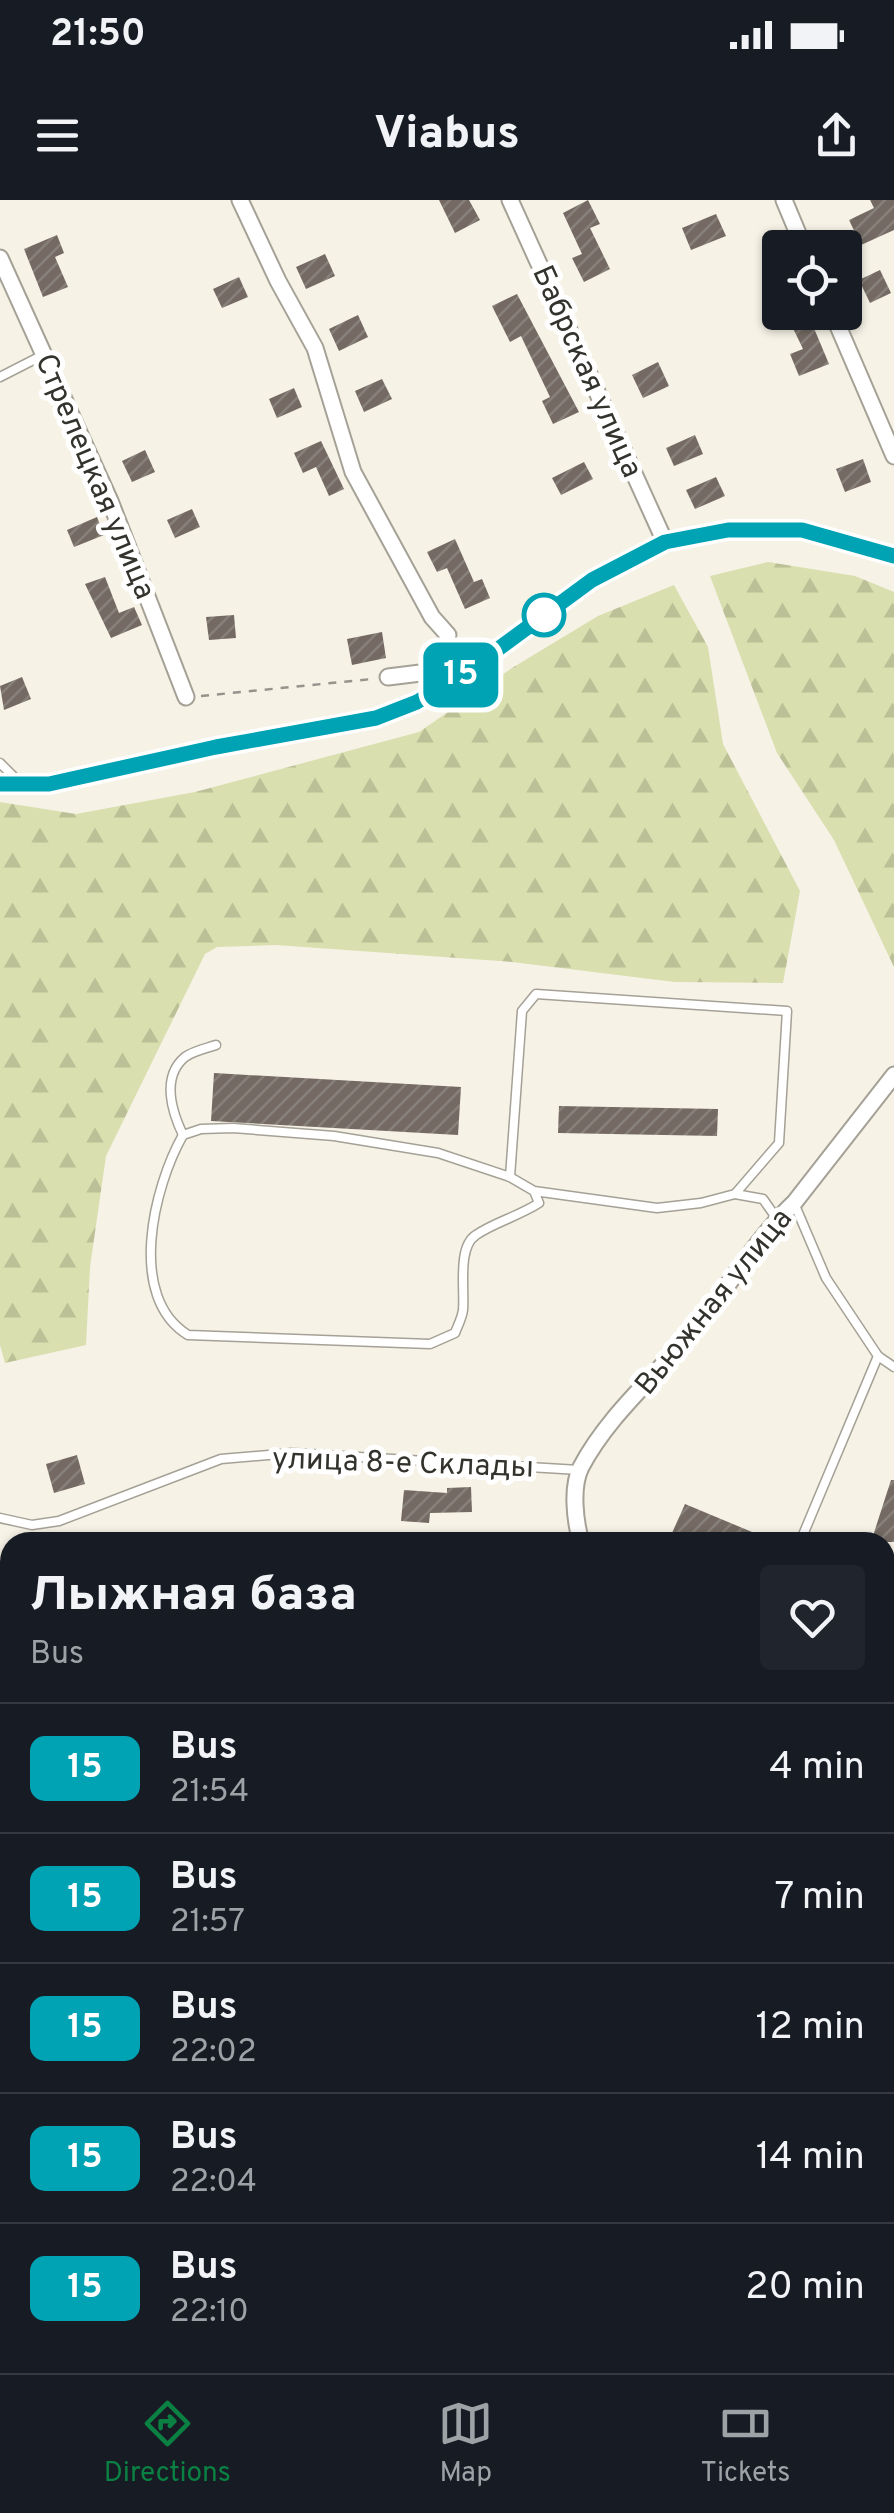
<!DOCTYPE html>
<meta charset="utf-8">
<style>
:root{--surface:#171b24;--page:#20242c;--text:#f1f3f6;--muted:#9ea1a6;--line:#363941;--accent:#0b8043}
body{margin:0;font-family:Overpass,sans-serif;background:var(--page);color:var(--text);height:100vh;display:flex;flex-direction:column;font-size:38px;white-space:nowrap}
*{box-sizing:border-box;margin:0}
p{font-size:32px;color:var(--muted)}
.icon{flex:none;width:55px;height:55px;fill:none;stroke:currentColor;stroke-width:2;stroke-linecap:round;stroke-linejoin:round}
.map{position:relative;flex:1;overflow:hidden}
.side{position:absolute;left:0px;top:1332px;width:895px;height:842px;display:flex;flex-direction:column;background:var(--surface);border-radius:30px 30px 0 0;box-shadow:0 2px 8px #0004}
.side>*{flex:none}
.badge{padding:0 20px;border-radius:15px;font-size:35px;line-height:65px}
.tools{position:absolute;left:762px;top:30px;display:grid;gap:20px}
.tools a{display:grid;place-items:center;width:100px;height:100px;border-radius:10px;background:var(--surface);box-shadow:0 2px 8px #0004;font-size:50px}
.map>.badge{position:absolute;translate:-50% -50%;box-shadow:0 0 0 5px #fff}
.round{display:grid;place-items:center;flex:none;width:105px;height:105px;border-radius:10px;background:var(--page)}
.overview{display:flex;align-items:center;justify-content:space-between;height:170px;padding:0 30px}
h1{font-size:48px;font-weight:800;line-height:75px}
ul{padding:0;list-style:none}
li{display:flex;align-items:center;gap:30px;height:130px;padding:0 30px;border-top:2px solid var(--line)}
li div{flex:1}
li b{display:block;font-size:38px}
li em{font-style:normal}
li .badge{min-width:110px;font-weight:700;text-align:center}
.status{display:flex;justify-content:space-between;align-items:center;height:70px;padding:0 50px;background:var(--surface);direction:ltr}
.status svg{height:28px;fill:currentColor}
header{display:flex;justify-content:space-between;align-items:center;height:130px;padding:0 30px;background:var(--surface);font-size:45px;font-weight:800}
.menu{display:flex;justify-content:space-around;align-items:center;height:140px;border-top:2px solid var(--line);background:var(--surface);font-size:28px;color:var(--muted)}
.menu a{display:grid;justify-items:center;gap:5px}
.menu .selected{color:var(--accent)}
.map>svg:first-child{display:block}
.forest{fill:url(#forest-firs)}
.building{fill:url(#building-hatch)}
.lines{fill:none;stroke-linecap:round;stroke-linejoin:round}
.lane-casing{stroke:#a5a196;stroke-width:11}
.street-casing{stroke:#a5a196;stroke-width:19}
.path{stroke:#96938b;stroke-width:2.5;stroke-dasharray:8 8;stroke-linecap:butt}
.lane{stroke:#fff;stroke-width:8}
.street{stroke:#fff;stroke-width:15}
.line-casing{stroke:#fff;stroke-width:22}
.line{stroke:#00a3b4;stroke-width:15}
.stop-dot{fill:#fff;stroke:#00a3b4;stroke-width:5}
.labels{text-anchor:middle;stroke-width:10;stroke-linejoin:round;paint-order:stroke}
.street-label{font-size:30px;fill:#33322d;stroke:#fff}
</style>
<div class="status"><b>21:50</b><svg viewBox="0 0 49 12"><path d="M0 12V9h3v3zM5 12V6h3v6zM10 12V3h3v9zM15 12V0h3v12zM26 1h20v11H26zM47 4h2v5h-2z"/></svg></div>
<header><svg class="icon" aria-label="menu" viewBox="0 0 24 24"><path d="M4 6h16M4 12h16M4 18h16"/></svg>Viabus<svg class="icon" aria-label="share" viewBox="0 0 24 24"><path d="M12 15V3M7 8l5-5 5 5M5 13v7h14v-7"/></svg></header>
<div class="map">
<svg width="894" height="2173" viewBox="0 0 894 2173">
<defs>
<pattern id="forest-firs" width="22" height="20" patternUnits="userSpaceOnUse" patternTransform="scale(2.5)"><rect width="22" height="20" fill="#d9dfae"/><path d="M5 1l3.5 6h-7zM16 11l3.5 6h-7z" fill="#bbc096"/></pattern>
<pattern id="building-hatch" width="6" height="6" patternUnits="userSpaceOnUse" patternTransform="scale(2.5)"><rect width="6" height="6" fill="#746a63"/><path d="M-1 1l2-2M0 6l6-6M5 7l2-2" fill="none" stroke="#88807a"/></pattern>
</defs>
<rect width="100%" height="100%" fill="#f6f2e6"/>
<g class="forest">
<path d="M768 362 855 376 894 392V767L834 640 777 553 710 376Z"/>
<path d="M674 385 708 447 723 544 800 691 783 783 675 782 512 762 276 745 217 747 205 754 106 956 90 1067 86 1145 5 1163 0 1145V602L76 614 195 592 419 532 512 468 598 416Z"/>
<path d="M10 1501V1919L0 1922V1504Z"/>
<path d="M885 1575 888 1583 894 1584V1681L885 1713Z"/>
<path d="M0 2067 10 2098V2165H699L700 2173H0Z"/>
</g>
<g class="building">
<path d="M439 0H469L480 20 455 33Z"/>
<path d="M588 0 600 24 590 28 610 69 584 82 572 58 582 54 563 13Z"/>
<path d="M870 0H894V30L861 45 849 20 874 8Z"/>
<path d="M716 14 726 36 691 50 682 28Z"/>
<path d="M57 35 64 53 55 57 68 87 43 97 24 49Z"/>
<path d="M325 54 335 76 306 89 296 67Z"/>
<path d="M880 70 891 93 870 103 859 80Z"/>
<path d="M239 77 248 97 222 108 213 89Z"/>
<path d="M517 94 579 212 553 224 542 201 550 197 521 136 510 142 492 106Z"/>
<path d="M808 114 829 164 799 176 790 154 803 149 790 122Z"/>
<path d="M358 115 368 137 339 151 329 129Z"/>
<path d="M658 162 669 186 643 198 632 175Z"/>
<path d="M382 179 392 199 364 212 355 191Z"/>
<path d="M294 188 302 207 277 218 269 199Z"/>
<path d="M695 235 703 254 674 266 666 248Z"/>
<path d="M321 241 344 289 329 296 316 267 303 273 294 253Z"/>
<path d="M145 250 155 272 132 282 122 261Z"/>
<path d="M863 259 871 282 845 292 836 269Z"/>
<path d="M584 262 593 279 561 295 552 278Z"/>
<path d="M716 277 725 296 695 309 686 290Z"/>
<path d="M192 309 200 327 175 338 167 320Z"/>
<path d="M97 317 104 335 74 347 67 330Z"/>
<path d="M455 339 474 382 482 379 490 398 465 409 447 368 437 372 427 352Z"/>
<path d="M105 377 119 413 134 407 142 425 111 438 85 384Z"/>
<path d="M234 415 236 438 209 440 206 417Z"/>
<path d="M382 432 386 458 352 465 347 439Z"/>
<path d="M22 477 31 499 4 510 0 486Z"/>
<path d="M214 873 461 887 458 935 211 921Z"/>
<path d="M559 906 718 909 717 936 558 933Z"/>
<path d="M77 1255 85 1284 54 1293 46 1264Z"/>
<path d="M891 1280H894V1342H871Z"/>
<path d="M471 1287 472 1312 430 1313 429 1323 401 1321 404 1290 447 1293V1288Z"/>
<path d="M685 1304 776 1342H668Z"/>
</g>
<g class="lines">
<g class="lane-casing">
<g id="lane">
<path d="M0 177 45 154"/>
<path d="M0 563 18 581"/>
<path d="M183 935C172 912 161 877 185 857 193 851 207 848 216 845"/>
<path d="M510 977 522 811 536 794 787 811 779 943 735 994 763 999 777 1019"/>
<path d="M534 991 539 1003C519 1016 493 1023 476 1035 457 1047 465 1090 463 1110 462 1118 458 1125 455 1133L430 1144 188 1135C126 1097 154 986 183 935L201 929 233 928 334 936 438 953 510 977 534 991 657 1008 701 1003 735 994"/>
<path d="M794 1003 826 1078 878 1156 800 1342"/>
<path d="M878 1156 894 1167"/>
<path d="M0 1318 32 1325 59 1321 221 1259 292 1253 579 1270"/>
<path d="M765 2165 768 2173"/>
</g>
</g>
<g class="street-casing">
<g id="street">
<path d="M240 0 278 81 315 148 353 272 432 417 448 435"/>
<path d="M510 0 665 342"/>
<path d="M784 0 804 48"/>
<path d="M0 58 110 301 186 497"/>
<path d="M832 112 894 256"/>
<path d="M388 477 469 467"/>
<path d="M0 584H49L216 547 376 519 417 502 475 466 592 380 665 342 728 330 802 331 894 356"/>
<path d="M581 1342C575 1321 571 1287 581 1267 610 1212 661 1172 699 1124 730 1084 757 1038 794 1003L894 875"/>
</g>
</g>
<path class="path" d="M201 496 372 479"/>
<use href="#lane" class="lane"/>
<use href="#street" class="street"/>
</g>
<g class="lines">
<g class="line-casing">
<path id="line" d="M0 584H49L216 547 376 518 417 502 475 466 592 380 665 342 728 330H802L894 356"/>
</g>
<use href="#line" class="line"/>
</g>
<circle class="stop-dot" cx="544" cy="415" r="20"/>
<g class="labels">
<g class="street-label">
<text transform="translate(588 171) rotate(66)" y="10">Бабрская улица</text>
<text transform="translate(96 276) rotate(67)" y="10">Стрелецкая улица</text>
<text transform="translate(713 1101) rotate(-51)" y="10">Вьюжная улица</text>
<text transform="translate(403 1262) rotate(2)" y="10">улица 8-е Склады</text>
</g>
</g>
</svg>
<div class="tools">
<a><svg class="icon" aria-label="locate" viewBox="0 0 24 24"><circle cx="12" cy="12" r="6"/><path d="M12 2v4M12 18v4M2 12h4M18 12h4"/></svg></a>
</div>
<b class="badge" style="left:461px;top:475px;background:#00a3b4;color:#fff">15</b>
<section class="side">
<div class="overview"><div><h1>Лыжная база</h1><p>Bus</p></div><a class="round"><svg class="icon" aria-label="heart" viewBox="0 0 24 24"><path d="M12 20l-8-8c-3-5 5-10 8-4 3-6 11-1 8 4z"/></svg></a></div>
<ul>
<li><span class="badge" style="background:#00a3b4;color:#fff">15</span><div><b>Bus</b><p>21:54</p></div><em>4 min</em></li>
<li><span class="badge" style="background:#00a3b4;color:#fff">15</span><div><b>Bus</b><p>21:57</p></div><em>7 min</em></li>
<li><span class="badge" style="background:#00a3b4;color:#fff">15</span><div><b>Bus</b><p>22:02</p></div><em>12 min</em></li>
<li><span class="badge" style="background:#00a3b4;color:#fff">15</span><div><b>Bus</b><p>22:04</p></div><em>14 min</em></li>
<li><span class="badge" style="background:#00a3b4;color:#fff">15</span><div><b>Bus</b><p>22:10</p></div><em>20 min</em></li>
</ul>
</section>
</div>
<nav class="menu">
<a class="selected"><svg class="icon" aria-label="directions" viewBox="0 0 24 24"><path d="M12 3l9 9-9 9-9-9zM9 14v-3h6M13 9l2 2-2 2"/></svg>Directions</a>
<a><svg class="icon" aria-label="map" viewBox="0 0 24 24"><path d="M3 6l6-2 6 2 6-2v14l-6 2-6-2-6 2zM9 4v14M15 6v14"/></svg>Map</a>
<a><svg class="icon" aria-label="tickets" viewBox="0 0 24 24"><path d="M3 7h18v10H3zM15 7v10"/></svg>Tickets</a>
</nav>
